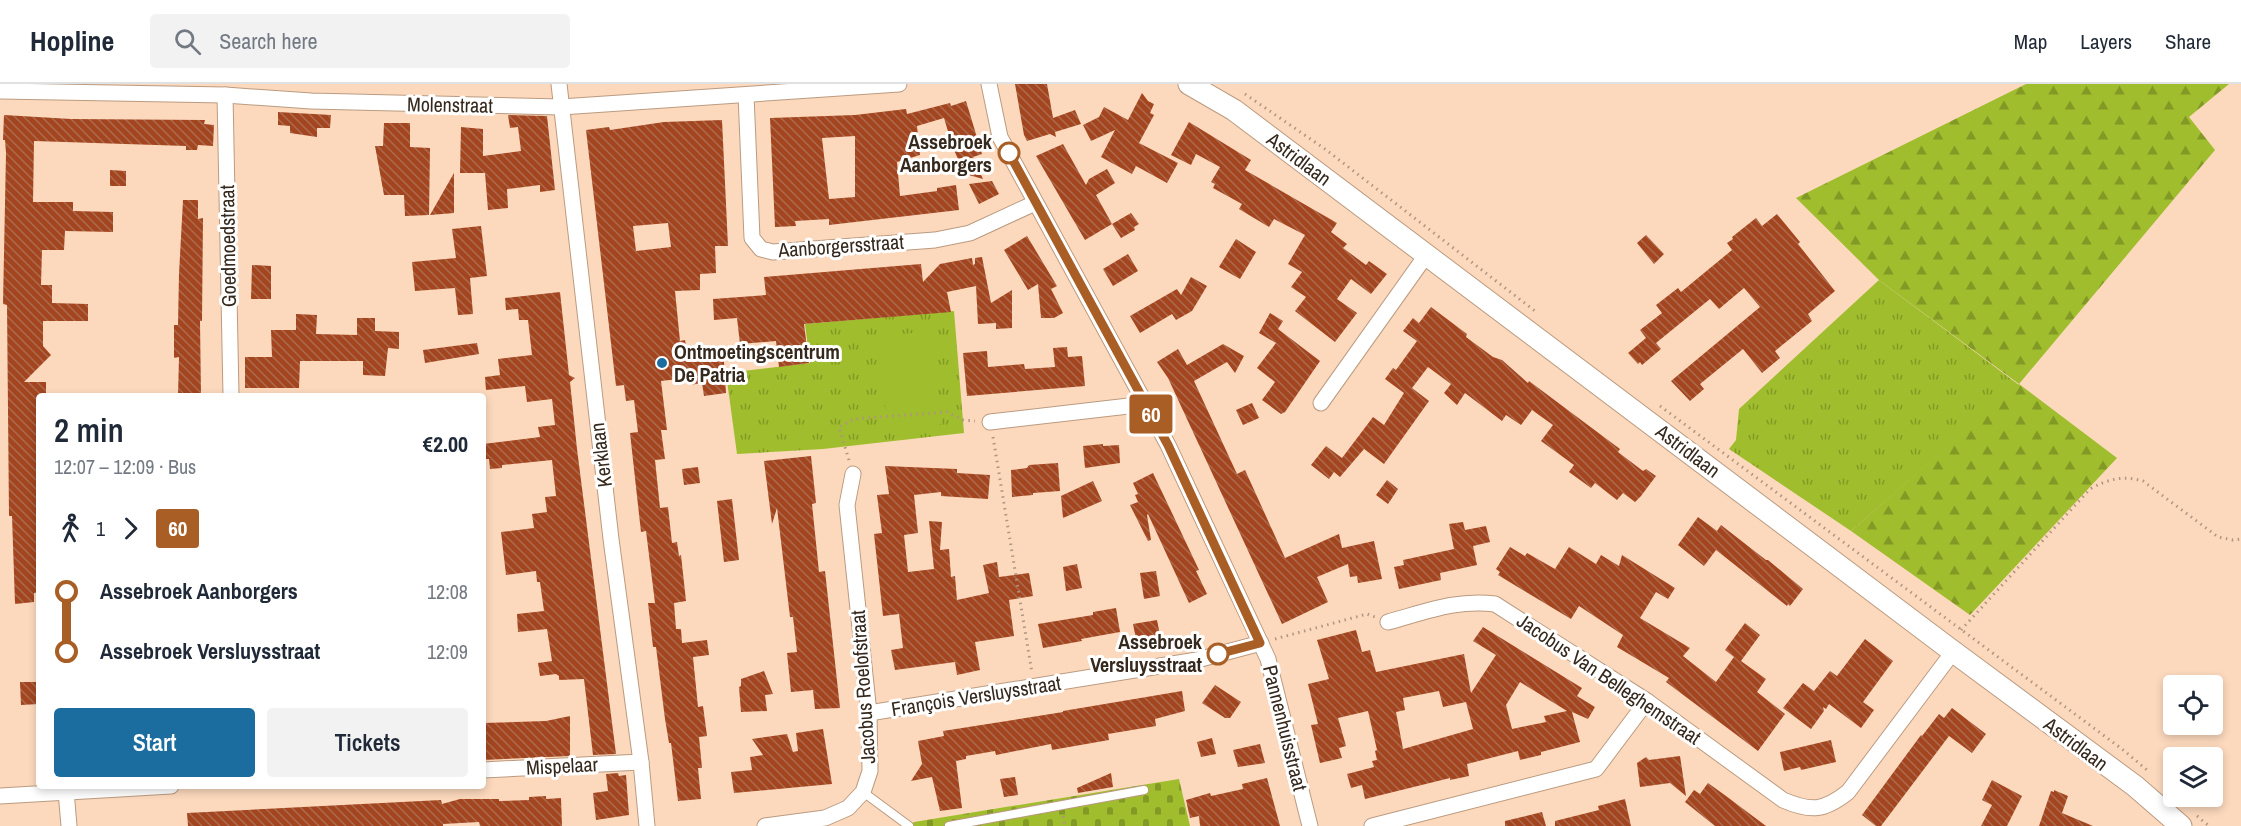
<!DOCTYPE html>
<meta charset="utf-8">
<style>
:root{--surface:#fff;--page:#f2f2f3;--text:#1f2937;--muted:#747a83;--line:#e0e1e3;--accent:#1c6d9f}
body{margin:0;font-family:"Archivo Narrow",sans-serif;background:var(--page);color:var(--text);height:100vh;display:flex;flex-direction:column;font-size:22px;white-space:nowrap}
*{box-sizing:border-box;margin:0}
p{font-size:20px;color:var(--muted)}
.icon{flex:none;width:33px;height:33px;fill:none;stroke:currentColor;stroke-width:2;stroke-linecap:round;stroke-linejoin:round}
.map{position:relative;flex:1;overflow:hidden}
.side{position:absolute;left:36px;top:309px;width:450px;height:396px;display:flex;flex-direction:column;background:var(--surface);border-radius:6px;box-shadow:0 3px 9px #0003}
.side>*{flex:none}
.badge{padding:0 12px;border-radius:4px;font-size:21px;line-height:39px}
.controls{position:absolute;left:2163px;top:591px;display:grid;gap:12px}
.controls a{display:grid;place-items:center;width:60px;height:60px;border-radius:6px;background:var(--surface);box-shadow:0 3px 9px #0003;font-size:30px}
.map>.badge{position:absolute;translate:-50% -50%;box-shadow:0 0 0 3px #fff}
.legs{display:flex;align-items:center;gap:9px;height:66px;padding:0 18px;font-size:20px}
.legs p{margin-inline-start:auto}
.headline{display:flex;align-items:center;justify-content:space-between;height:102px;padding:0 18px}
h1{font-size:33px;font-weight:600;line-height:45px}
.primary-button{display:flex;gap:12px;margin-top:auto;padding:12px 18px}
.primary-button a{flex:1;height:69px;border-radius:6px;background:var(--accent);color:#fff;font-size:24px;font-weight:600;line-height:69px;text-align:center}
.primary-button a+a{background:var(--page);color:var(--text)}
ul{padding:0 18px;list-style:none}
li{display:flex;align-items:center;gap:21px;height:60px;font-size:22px}
li i{display:grid;place-items:center;width:9px;height:100%;margin:0 8px;background:currentColor}
li i::after{content:'';width:15px;height:15px;margin:-8px;border:4px solid;border-radius:50%;background:var(--surface)}
li p{margin-inline-start:auto}
li:first-child i{background:linear-gradient(#0000 50%,currentColor 0)}
li:last-child i{background:linear-gradient(currentColor 50%,#0000 0)}
header{display:flex;align-items:center;gap:36px;box-sizing:border-box;height:84px;padding:0 30px;background:var(--surface);border-bottom:2px solid var(--line)}
header strong{font-size:28px}
nav{display:flex;gap:33px;margin-inline-start:auto;font-size:21px}
.search{width:420px;height:54px;background:var(--page);display:flex;align-items:center;gap:15px;box-sizing:border-box;padding:0 21px;border-radius:6px;color:var(--muted);font-size:22px}
.map>svg:first-child{display:block}
.grass{fill:url(#grass-tufts)}
.forest{fill:url(#forest-firs)}
.cemetery{fill:url(#cemetery-stones)}
.pitch{fill:#9fbd2c}
.building{fill:url(#building-back-hatch);fill-rule:evenodd}
.lines{fill:none;stroke-linecap:round;stroke-linejoin:round}
.lane-casing{stroke:#bb9b80;stroke-width:10}
.street-casing{stroke:#bb9b80;stroke-width:17}
.secondary-casing{stroke:#bb9b80;stroke-width:23}
.path{stroke:#b09680;stroke-width:3;stroke-dasharray:1.5 4.5;stroke-linecap:butt}
.lane{stroke:#fff;stroke-width:8}
.street{stroke:#fff;stroke-width:15}
.secondary{stroke:#fff;stroke-width:21}
.line-1-casing{stroke:#fff;stroke-width:14}
.line-1{stroke:#a85e24;stroke-width:9}
.stop-1-dot{fill:#fff;stroke:#a85e24;stroke-width:3}
.poi-dot{fill:#1c6d9f;stroke:#fff;stroke-width:2}
.labels{text-anchor:middle;stroke-width:6;stroke-linejoin:round;paint-order:stroke}
.street-label{font-size:20px;fill:#35281d;stroke:#fff}
.stop-label{font-size:20px;font-weight:bold;fill:#35281d;stroke:#fff;text-anchor:end}
.poi-label{font-size:20px;font-weight:bold;fill:#35281d;stroke:#fff;text-anchor:start}
</style>
<header>
<strong>Hopline</strong>
<div class="search"><svg class="icon" aria-label="search" viewBox="0 0 24 24"><circle cx="10" cy="10" r="6"/><path d="M15 15l6 6"/></svg>Search here</div>
<nav><a>Map</a><a>Layers</a><a>Share</a></nav>
</header>
<div class="map">
<svg width="2241" height="742" viewBox="0 0 2241 742">
<defs>
<pattern id="grass-tufts" width="24" height="20" patternUnits="userSpaceOnUse" patternTransform="scale(1.5)"><rect width="24" height="20" fill="#9fbd2c"/><path d="M3 7l-1-3M5 7V3M7 7l1-3M15 17l-1-3M17 17v-4M19 17l1-3" fill="none" stroke="#829a25"/></pattern>
<pattern id="forest-firs" width="22" height="20" patternUnits="userSpaceOnUse" patternTransform="scale(1.5)"><rect width="22" height="20" fill="#9fbd2c"/><path d="M5 1l3.5 6h-7zM16 11l3.5 6h-7z" fill="#829a25"/></pattern>
<pattern id="cemetery-stones" width="16" height="16" patternUnits="userSpaceOnUse" patternTransform="scale(1.5)"><rect width="16" height="16" fill="#9fbd2c"/><path d="M2 7V4a2 2 0 0 1 4 0v3zM10 15v-3a2 2 0 0 1 4 0v3z" fill="#829a25"/></pattern>
<pattern id="building-back-hatch" width="6" height="6" patternUnits="userSpaceOnUse" patternTransform="scale(1.5)"><rect width="6" height="6" fill="#a34620"/><path d="M-1 5l2 2M0 0l6 6M5-1l2 2" fill="none" stroke="#ac6a4e"/></pattern>
</defs>
<rect width="100%" height="100%" fill="#fcd9bd"/>
<g class="grass">
<path d="M1879 196 2019 301 1851 447 1729 365 1736 356 1739 325Z"/>
<path d="M954 227 964 349 823 365 737 370 726 289 810 279 805 240Z"/>
</g>
<path class="forest" d="M2026 0H2229L2189 33 2215 66 2019 300 2117 374 1970 531 1851 447 2019 300 1879 196 1796 114Z"/>
<path class="cemetery" d="M1179 695 1190 742H908L914 738Z"/>
<path class="pitch" d="M933 247 941 340 887 344 879 252Z"/>
<g class="building">
<path d="M1015 0H1047L1053 34 1075 26 1081 40 1055 48 1056 53 1050 50 1027 57 1024 51Z"/>
<path d="M1142 9 1148 17 1154 20 1150 29 1154 31 1139 59 1178 79 1167 99 1136 82 1132 90 1101 73 1115 46 1091 57 1083 41 1099 33 1104 23 1128 36Z"/>
<path d="M966 17 982 70 973 73 983 95 965 90 953 64 944 34 917 42 920 71 897 78 900 112 937 107V104L956 101 959 126 829 141V135L795 137 796 142 775 143 770 34 855 31 906 25 907 30 950 19 951 22ZM855 52V113L829 115 822 54Z"/>
<path d="M278 28 331 31 330 44H317V53L290 49V42L278 41Z"/>
<path d="M4 31 71 35 205 36 204 40 214 41 213 62 198 61 197 66H186V62L34 57 33 118H73V127L113 128V148L65 147 64 166H42L41 201H52V219L88 220V237H43V262L51 271 24 298H46V312H39V372H36V413H39V508L34 509V518L15 520 12 432H9L7 221 3 220 6 69 5 56H3Z"/>
<path d="M508 31 547 32 555 106 540 108V101L507 105 508 124 488 126 485 89H460L461 43 483 45V72L521 67 518 43 510 44Z"/>
<path d="M722 36 728 162H715L716 189 700 190V206L675 207 680 257 685 256 686 262 693 261V266L723 263 726 309 704 312 702 299 690 301 687 294 661 297 667 346H661L665 375 655 376 660 424 668 423 672 459 677 458 679 472 681 471 686 517 674 519 676 545H681L682 559 707 556 709 571 693 573 698 623 703 622 707 652 699 653 702 684H698L701 715 678 717 671 659H669L665 635 656 563H653L648 519H655L646 447 641 448 630 349 638 348 634 316 626 317 624 301 616 302 586 46 609 43 610 46 664 38ZM668 139 671 163 636 167 633 142Z"/>
<path d="M1189 38 1251 76 1245 86 1337 139 1331 148 1347 160 1343 164 1366 181 1369 177 1387 190 1371 210 1351 195 1337 215 1357 229 1335 258 1295 227 1306 213 1291 203 1302 188 1288 180 1305 151 1274 135 1269 143 1239 125 1242 120 1213 104 1215 100 1211 98 1220 83 1196 70 1191 81 1171 71Z"/>
<path d="M384 39H410V63L430 64 429 131 405 132 404 111H384L375 62H383Z"/>
<path d="M1063 60 1086 101 1089 95 1107 85 1115 99 1096 111 1112 140 1131 129 1139 140 1134 143 1135 146 1121 154 1112 140 1085 156 1036 72Z"/>
<path d="M110 86 126 87V102H110Z"/>
<path d="M454 89V129L430 131Z"/>
<path d="M992 97 999 110 979 120 969 100Z"/>
<path d="M183 116H198V135L203 134 202 237H200L201 312H178L179 273 174 274V241H178L179 190Z"/>
<path d="M1777 130 1800 158 1798 160 1835 207 1808 230 1812 237 1775 267 1780 274 1762 289 1743 265 1700 300 1704 305 1690 317 1671 297 1760 223 1744 204 1719 225 1710 215 1656 259 1661 265 1642 281 1640 278 1638 280 1628 269 1646 254 1640 246 1662 229 1656 221 1678 204 1681 208 1732 166 1727 159 1733 155 1732 153 1756 134 1762 142Z"/>
<path d="M481 142 487 192 470 194 473 230 458 231 455 204 415 207 412 178 456 174 452 145Z"/>
<path d="M1646 151 1664 170 1654 180 1637 159Z"/>
<path d="M1027 152 1057 202 1051 205 1063 229 1054 234H1041L1038 200 1028 206 1004 166Z"/>
<path d="M1236 155 1256 168 1240 195 1219 183Z"/>
<path d="M1128 170 1138 187 1113 202 1103 185Z"/>
<path d="M982 173 991 219 1012 206V244L996 245V239L978 240 976 202 947 208 951 228 804 240 809 279 779 283 776 257 740 260 737 234 714 236 713 215 766 211 764 193 921 180 923 198 940 180 972 174 973 181 975 180V174Z"/>
<path d="M252 181 271 182V215H251Z"/>
<path d="M1191 193 1207 202 1192 227 1176 236 1172 230 1140 249 1130 232 1177 205 1181 211Z"/>
<path d="M560 208 569 291 575 294 570 298 577 365 616 670 593 671 584 595 559 596V592L556 590 540 592 538 579 552 577 547 545 518 548 517 530 544 527 540 498H537L536 487 506 491 501 448 534 444 532 430 547 428 545 413 556 412 552 376 502 381V384L490 385 489 375H485L483 360 540 353 538 343 555 341 552 315 527 318 525 302 486 306 485 293 500 291 498 275 532 271 528 236H519L518 225 506 226 505 214Z"/>
<path d="M1431 223 1467 250 1466 253 1493 273 1502 276 1528 299 1529 297 1620 365 1618 368 1643 387 1646 385 1656 392 1641 412 1635 418 1623 409 1617 416 1595 399 1591 404 1569 388 1574 381 1541 357 1553 341 1532 326 1521 341 1506 331 1502 337 1465 309 1457 321 1444 309 1451 300 1428 283 1412 304 1429 317 1384 380 1364 365 1340 393 1334 388 1329 395 1311 381 1326 362 1342 374 1373 333 1384 341 1404 309 1385 295 1393 284 1396 286 1417 257 1403 247 1413 234 1419 239Z"/>
<path d="M1270 229 1283 237 1278 245 1320 277 1285 328 1281 330 1262 316 1275 298 1257 284 1276 259 1259 249Z"/>
<path d="M296 230 317 231 316 250 357 251V234H375V247L399 248V265L388 264 385 292 363 291V277H300L299 304H245V273H272L271 246H296Z"/>
<path d="M477 259 479 270 425 279 423 266Z"/>
<path d="M1223 260 1244 272 1235 289 1227 278 1194 297 1237 390 1245 386 1285 474 1339 450 1342 464 1374 457 1382 495 1358 499 1357 492 1350 493 1348 480 1317 493 1328 518 1282 540 1168 294 1157 278 1178 265 1187 281Z"/>
<path d="M1067 263 1068 273 1082 272 1085 302 967 312 963 269 987 267 988 283 1024 280 1025 285 1055 283 1053 264Z"/>
<path d="M1252 319 1259 334 1243 341 1236 326Z"/>
<path d="M1103 360V362L1119 361 1120 379 1085 384 1083 362Z"/>
<path d="M811 372 816 419 812 420 819 488 825 487 840 624 815 625 813 606 791 608 787 569 797 568 793 533H790L777 424 772 440 764 377Z"/>
<path d="M1058 379 1060 407 1033 409V411L1012 413 1011 386 1027 384 1029 381Z"/>
<path d="M885 382 957 385V389L990 391 988 415 941 412V408L914 411 918 449 904 451 908 488 934 485 929 437 942 438 940 466 949 465 951 493 955 492 957 516 989 509 983 481 997 478 999 493 1029 489 1033 512 1009 516 1014 552 975 558 980 586 957 591 955 578 895 586 891 566 903 564 899 530 883 532 874 450 882 449 877 411 889 410Z"/>
<path d="M698 383 700 399 684 401 682 385Z"/>
<path d="M1153 389 1199 486 1196 487 1207 510 1189 519 1148 430 1147 431 1151 456 1148 457 1130 421 1138 418 1135 411 1138 410 1133 399Z"/>
<path d="M1387 396 1398 405 1388 420 1376 411Z"/>
<path d="M1093 397 1102 417 1063 434 1061 412Z"/>
<path d="M732 415 739 476 724 478 717 417Z"/>
<path d="M1698 433 1717 447 1721 441 1766 476H1768L1803 505 1790 522 1788 520 1787 522 1716 466 1704 482 1678 461Z"/>
<path d="M1463 438 1465 446 1486 442 1490 458 1473 462 1477 481 1440 489 1441 496 1399 505 1394 483 1404 481 1403 476 1454 465 1449 440Z"/>
<path d="M1510 463 1525 472 1527 469 1555 485 1569 463 1596 480 1601 471 1619 482 1622 471 1675 504 1668 515 1656 508 1640 534 1690 564 1683 572 1716 598 1734 573 1725 566 1745 539 1760 551 1741 577 1766 595 1757 608 1785 630 1758 667 1666 598 1669 594 1617 563 1623 551 1579 522 1571 535 1498 491 1500 488 1496 485Z"/>
<path d="M1077 480 1082 504 1066 507 1063 483Z"/>
<path d="M1156 487 1160 512 1144 515 1140 489Z"/>
<path d="M1116 524 1120 548 1081 555 1082 557 1043 564 1038 540 1093 531V528Z"/>
<path d="M1157 536 1161 556 1137 560 1133 540Z"/>
<path d="M1483 543 1582 604 1577 612 1595 623 1588 635 1572 628 1580 658 1541 668V671L1520 676 1518 667 1467 680 1469 692 1450 696V694L1365 715 1362 701 1351 704 1347 690 1374 683 1372 677 1377 676 1375 667 1377 666 1368 627 1338 634 1346 662 1339 664 1342 674 1320 679 1311 641 1318 640 1308 600 1329 595 1317 556 1356 546 1362 568 1370 566 1376 588 1464 570 1471 609 1496 571 1473 557ZM1520 598 1567 627 1544 632 1546 638 1512 645 1506 621ZM1439 607 1443 623 1466 618 1473 645 1403 665 1396 628 1405 626 1403 614Z"/>
<path d="M1865 555 1893 577 1863 618 1874 626 1861 644 1829 620 1826 625 1823 623 1824 627 1811 645 1783 624 1803 599 1814 607 1830 587 1837 592Z"/>
<path d="M764 587 773 610 765 611 767 627 741 628 739 603 741 602V595Z"/>
<path d="M20 598H39V620L21 621Z"/>
<path d="M1215 601 1241 618 1230 634H1225L1202 619Z"/>
<path d="M1182 607 1185 627 1155 635 1156 642 1108 650 1109 656 1052 666 1051 660 996 671 995 667 966 672V675L956 677 962 724 940 727 932 693 911 697 922 680 918 657 944 652 943 647 1063 628V627Z"/>
<path d="M1952 624 1986 650 1972 669 1949 652 1881 742H1876L1862 731 1921 651 1922 652 1939 630 1944 634Z"/>
<path d="M570 632V672L483 676V639L546 637Z"/>
<path d="M823 645 832 700 734 709 731 688 752 686 750 673 763 671 752 655 787 650 793 668 798 667 796 649Z"/>
<path d="M1212 654 1216 670 1201 673 1197 658Z"/>
<path d="M1831 656 1836 678 1801 686 1800 683 1784 687 1780 668Z"/>
<path d="M1260 660 1265 679 1238 683 1233 666Z"/>
<path d="M1680 672 1686 712 1670 699 1640 703 1637 679 1646 673 1649 676Z"/>
<path d="M618 689 619 692 626 691 629 731 596 736 593 709 608 707 606 690Z"/>
<path d="M1111 689 1113 703 1078 709 1077 704Z"/>
<path d="M1015 693 1018 711 1004 713 1000 695Z"/>
<path d="M1267 694 1280 742H1200L1199 732 1190 734 1186 716 1210 709 1211 712 1243 705 1242 700Z"/>
<path d="M1992 696 2022 712 2007 742H1981L1992 721 1982 716Z"/>
<path d="M1708 699 1726 712 1766 742H1715L1685 718 1694 706 1700 710Z"/>
<path d="M2054 706 2068 712 2062 729 2093 742H2039L2051 707 2054 708Z"/>
<path d="M546 712V715L561 714 562 742H480L479 738 443 740V742H188L187 729 441 716 442 720 460 715H499V717L529 716V713Z"/>
<path d="M1625 715 1631 742H1555V737L1599 726 1598 722Z"/>
<path d="M1542 728 1546 742H1505V737Z"/>
</g>
<g class="lines">
<g class="lane-casing">
<g id="lane">
<path d="M863 708 909 742"/>
<path d="M949 742 1144 706"/>
</g>
</g>
<g class="street-casing">
<g id="street">
<path d="M559 0 611 455 641 678 647 742"/>
<path d="M989 0 1000 53 1168 361 1268 575 1310 742"/>
<path d="M0 7 225 11 311 17 561 23 899 0"/>
<path d="M225 11 231 312"/>
<path d="M746 11 752 154 761 165 773 168 935 156 970 149 1035 119"/>
<path d="M1321 319 1427 170"/>
<path d="M990 338 1146 320"/>
<path d="M1388 538C1425 528 1457 515 1495 520L1647 617 1783 716C1811 728 1824 727 1848 708L1953 568"/>
<path d="M869 629 1197 576 1261 559"/>
<path d="M483 686 641 678"/>
<path d="M66 707 69 742"/>
<path d="M0 712 171 702"/>
<path d="M765 742 825 734 848 724 863 708 870 687 869 629 847 421 853 390"/>
<path d="M1372 742 1596 685 1647 617"/>
</g>
</g>
<g class="secondary-casing">
<path id="secondary" d="M1189 0 1234 26 1947 563 2135 702 2181 742"/>
</g>
<g class="path">
<path d="M1245 10 1325 65 1535 227"/>
<path d="M1660 322 2122 665 2147 686"/>
<path d="M993 353 1032 589"/>
<path d="M849 376 839 343 854 335 947 328 963 336 975 337"/>
<path d="M1961 546 2090 405C2108 395 2123 391 2143 397L2218 453 2233 456 2241 455"/>
<path d="M1275 555 1367 530 1375 533"/>
<path d="M1063 732 1065 742"/>
<path d="M2197 732 2209 742"/>
</g>
<use href="#lane" class="lane"/>
<use href="#street" class="street"/>
<use href="#secondary" class="secondary"/>
</g>
<g class="lines">
<g class="line-1-casing">
<path id="line-1" d="M1009 69 1168 361 1260 559 1218 570"/>
</g>
<use href="#line-1" class="line-1"/>
</g>
<g class="stop-1-dot">
<circle cx="1009" cy="69" r="10"/>
<circle cx="1218" cy="570" r="10"/>
</g>
<circle class="poi-dot" cx="662" cy="279" r="6"/>
<g class="labels">
<g class="street-label">
<text transform="translate(450 21) rotate(1)" y="7">Molenstraat</text>
<text transform="translate(1299 75) rotate(37)" y="7">Astridlaan</text>
<text transform="translate(228 162) rotate(-91)" y="7">Goedmoedstraat</text>
<text transform="translate(841 162) rotate(-4)" y="7">Aanborgersstraat</text>
<text transform="translate(1688 367) rotate(37)" y="7">Astridlaan</text>
<text transform="translate(601 371) rotate(-97)" y="7">Kerklaan</text>
<text transform="translate(1609 595) rotate(34)" y="7">Jacobus Van Belleghemstraat</text>
<text transform="translate(863 603) rotate(-94)" y="7">Jacobus Roelofstraat</text>
<text transform="translate(976 612) rotate(-9)" y="7">François Versluysstraat</text>
<text transform="translate(1285 644) rotate(76)" y="7">Pannenhuisstraat</text>
<text transform="translate(2076 660) rotate(37)" y="7">Astridlaan</text>
<text transform="translate(562 682) rotate(-3)" y="7">Mispelaar</text>
</g>
<g class="stop-label">
<text x="992" y="65">Assebroek<tspan x="992" dy="23">Aanborgers</tspan></text>
<text x="1202" y="565">Assebroek<tspan x="1202" dy="23">Versluysstraat</tspan></text>
</g>
<g class="poi-label">
<text x="674" y="275">Ontmoetingscentrum<tspan x="674" dy="23">De Patria</tspan></text>
</g>
</g>
</svg>
<div class="controls">
<a><svg class="icon" aria-label="locate" viewBox="0 0 24 24"><circle cx="12" cy="12" r="6"/><path d="M12 2v4M12 18v4M2 12h4M18 12h4"/></svg></a>
<a><svg class="icon" aria-label="layers" viewBox="0 0 24 24"><path d="M12 4l9 5-9 5-9-5zM3 14l9 5 9-5"/></svg></a>
</div>
<b class="badge" style="left:1151px;top:330px;background:#a85e24;color:#fff">60</b>
<section class="side">
<div class="headline"><div><h1>2 min</h1><p>12:07 – 12:09 · Bus</p></div><b>€2.00</b></div>
<div class="legs"><svg class="icon" aria-label="walk" viewBox="0 0 24 24"><circle cx="13" cy="4" r="2"/><path d="M13 8l-2 6 4 7M11 14l-3 7M7 12l3-4h3l4 4"/></svg>1<svg class="icon" aria-label="forward" viewBox="0 0 24 24"><path d="M9 5l7 7-7 7"/></svg><b class="badge" style="background:#a85e24;color:#fff">60</b></div>
<ul>
<li><i style="color:#a85e24"></i><b>Assebroek Aanborgers</b><p>12:08</p></li>
<li><i style="color:#a85e24"></i><b>Assebroek Versluysstraat</b><p>12:09</p></li>
</ul>
<div class="primary-button"><a>Start</a><a>Tickets</a></div>
</section>
</div>
